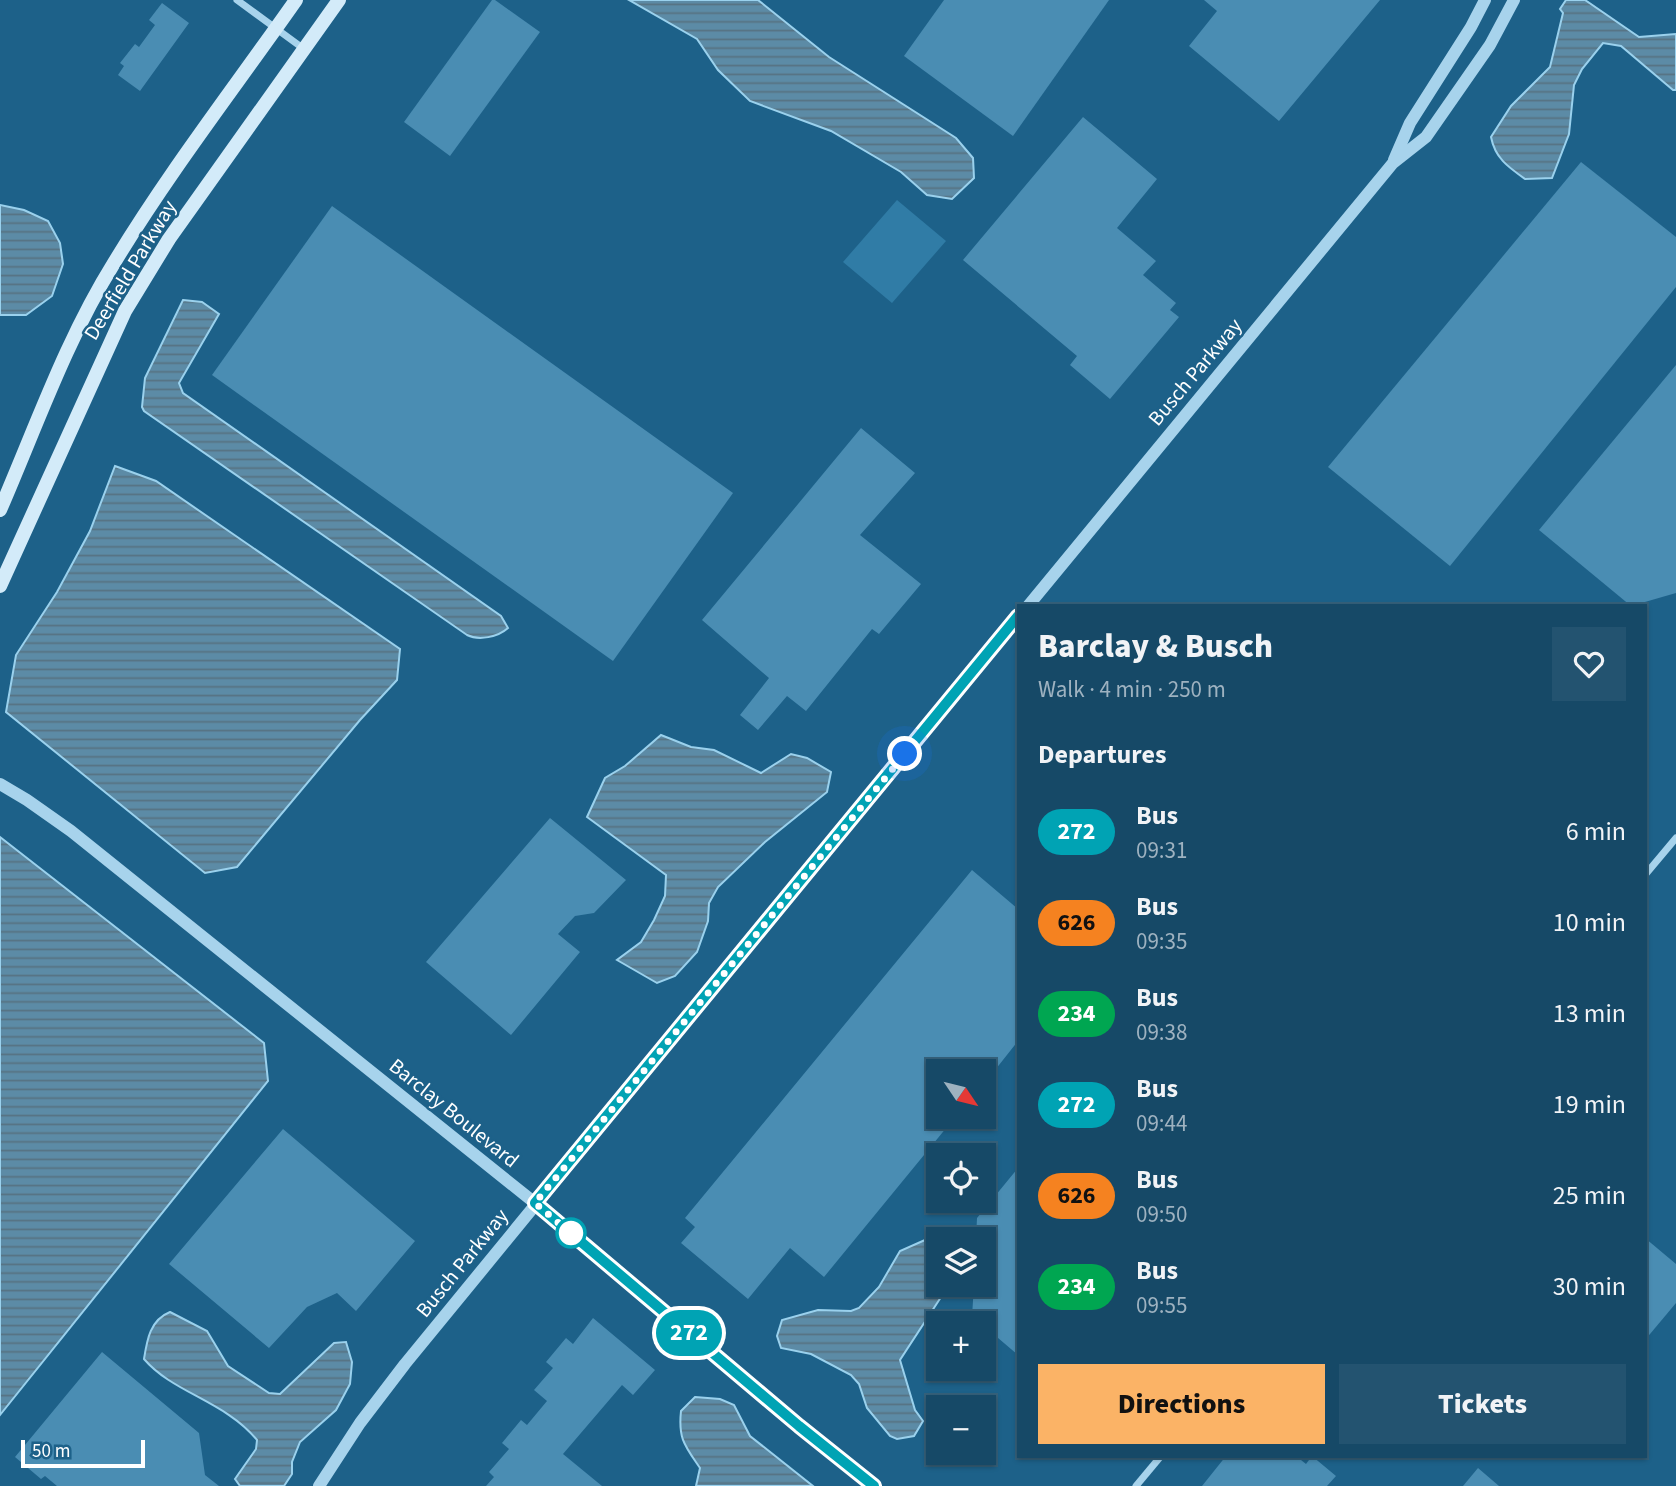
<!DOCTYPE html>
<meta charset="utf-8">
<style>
:root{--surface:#164967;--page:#235370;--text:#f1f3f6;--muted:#9eb2c0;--line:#35617b;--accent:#fbb366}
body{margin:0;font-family:"Source Sans 3",sans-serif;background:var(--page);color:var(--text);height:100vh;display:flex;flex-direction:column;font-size:26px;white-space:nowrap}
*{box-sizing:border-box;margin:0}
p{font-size:23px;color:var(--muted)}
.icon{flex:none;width:38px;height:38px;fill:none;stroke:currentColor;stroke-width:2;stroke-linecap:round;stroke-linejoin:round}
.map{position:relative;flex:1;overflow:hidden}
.drawer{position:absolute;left:1017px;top:604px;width:630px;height:854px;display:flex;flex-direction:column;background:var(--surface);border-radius:0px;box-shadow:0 2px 5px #0004,0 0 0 2px var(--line)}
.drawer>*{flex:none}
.badge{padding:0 14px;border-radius:23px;font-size:24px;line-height:46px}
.needle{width:46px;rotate:125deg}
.fabs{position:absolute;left:926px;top:1059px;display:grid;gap:14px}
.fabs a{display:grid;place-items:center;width:70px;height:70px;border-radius:0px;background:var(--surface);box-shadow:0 2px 5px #0004,0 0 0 2px var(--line);font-size:35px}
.scale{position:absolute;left:21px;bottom:18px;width:124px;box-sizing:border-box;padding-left:7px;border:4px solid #fff;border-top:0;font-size:19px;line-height:24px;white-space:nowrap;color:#fff;-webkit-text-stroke:5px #1d6189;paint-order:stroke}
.you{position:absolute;width:35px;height:35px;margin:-18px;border:5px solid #fff;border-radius:50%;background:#1a73e8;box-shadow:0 0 0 10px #1a73e833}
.map>.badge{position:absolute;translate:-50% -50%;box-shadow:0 0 0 4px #fff}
h2{padding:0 21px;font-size:26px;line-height:63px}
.round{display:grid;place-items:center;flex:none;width:74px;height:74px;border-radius:0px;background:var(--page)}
.head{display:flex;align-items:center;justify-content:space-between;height:119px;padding:0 21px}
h1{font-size:33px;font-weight:800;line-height:52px}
.button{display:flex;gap:14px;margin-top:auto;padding:14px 21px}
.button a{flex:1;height:80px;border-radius:0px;background:var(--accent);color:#111;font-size:28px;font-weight:800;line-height:80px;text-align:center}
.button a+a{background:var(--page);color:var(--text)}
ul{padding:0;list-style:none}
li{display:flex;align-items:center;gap:21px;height:91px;padding:0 21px}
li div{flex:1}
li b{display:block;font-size:26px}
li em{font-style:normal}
li .badge{min-width:77px;font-weight:700;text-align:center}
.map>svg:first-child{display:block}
.park{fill:#307ca6}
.water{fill:url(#water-rules);stroke:#9ad1ed;stroke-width:2}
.building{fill:#4a8db3}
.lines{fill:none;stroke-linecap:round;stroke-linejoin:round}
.minor{stroke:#a7d3ec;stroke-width:7}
.tertiary{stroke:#a7d3ec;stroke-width:12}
.secondary{stroke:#d3ebf9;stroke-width:14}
.line-casing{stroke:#fff;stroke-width:16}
.line{stroke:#00a3b4;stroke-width:10}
.walk{stroke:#fff;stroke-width:7;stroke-dasharray:0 12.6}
.stop-dot{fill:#fff;stroke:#00a3b4;stroke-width:3.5}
.labels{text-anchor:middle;stroke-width:5;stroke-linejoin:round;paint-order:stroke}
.street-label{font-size:21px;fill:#fff;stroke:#1d6189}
</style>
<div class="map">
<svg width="1676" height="1486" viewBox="0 0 1676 1486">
<defs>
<pattern id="water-rules" width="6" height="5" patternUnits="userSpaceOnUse" patternTransform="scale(1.75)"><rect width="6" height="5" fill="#5c8ba6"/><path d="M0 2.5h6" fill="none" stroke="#567282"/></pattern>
</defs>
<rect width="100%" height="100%" fill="#1d6189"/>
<path class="park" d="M897 200 946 241 892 303 843 262Z"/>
<g class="water">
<path d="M629 0H758L829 57 956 138 973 158 974 178 952 199 927 195 901 172 831 131 750 101 718 70 697 39Z"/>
<path d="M1566 0H1585L1639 37 1676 34V90H1673L1621 46 1603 43 1582 69 1574 85 1569 134 1552 178 1525 179C1508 167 1495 158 1491 137L1511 106 1550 67 1563 13 1560 9Z"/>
<path d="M0 205 24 210 48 221 60 243 63 264 52 296 26 315H0Z"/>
<path d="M183 300 202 302 219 314 179 383 183 393 501 616 508 628C498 637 479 641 467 635L144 411 142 407 145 378Z"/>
<path d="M115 466 156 481 400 649 397 680 360 720 237 867 205 873 6 712 16 655 57 592 90 531Z"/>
<path d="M661 735 691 747 714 750 761 773 791 754 807 758 831 772 827 792 765 842 718 887 709 903 708 921 697 952 675 976 657 983 617 960 641 942 654 920 665 896 666 875 587 817 605 778 625 766Z"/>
<path d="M0 837 264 1043 268 1081 0 1415Z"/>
<path d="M925 1240 938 1250V1284L945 1285V1291L900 1360 915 1410 923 1421 914 1436 897 1439 890 1436 867 1408 859 1384 851 1375 811 1354 781 1348 777 1336 782 1320 818 1310 851 1311 859 1308 879 1287 900 1251Z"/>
<path d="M170 1312 207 1331 228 1366 269 1393 280 1394 334 1343 346 1342 352 1362 350 1384 336 1410 300 1442 292 1462V1474L284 1486H240L235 1479 256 1449 257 1440C225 1401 173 1393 144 1359 147 1340 150 1320 170 1312Z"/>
<path d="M695 1397 720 1399 734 1405 750 1436 813 1486H696L700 1468C685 1446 678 1439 681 1411Z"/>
</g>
<g class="building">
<path d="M492 0H495L540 32 450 156 404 122Z"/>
<path d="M944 0H1109L1013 136 904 56Z"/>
<path d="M1204 0H1380L1279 121 1189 46 1217 11Z"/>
<path d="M162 3 189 23 140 91 118 75 124 66 120 63 135 44 139 47 155 25 149 20Z"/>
<path d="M1083 117 1157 179 1117 228 1156 261 1143 275 1176 303 1170 310 1179 317 1110 399 1070 365 1077 356 963 260Z"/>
<path d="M1581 162 1676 237V287L1450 566 1328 467Z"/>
<path d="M332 206 733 493 613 661 212 375Z"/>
<path d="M1676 365V593L1631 606 1539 530Z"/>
<path d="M861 428 915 473 860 535 921 584 879 634 872 629 806 711 787 696 758 730 740 715 769 678 702 620Z"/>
<path d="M550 818 626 880 594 913 575 916 558 934 580 952 511 1035 426 962Z"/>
<path d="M972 870 1018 909V1041L984 1084V1071H938V1116H956L824 1277 790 1248 748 1299 681 1243 695 1227 685 1218Z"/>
<path d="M283 1129 415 1241 356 1311 337 1293 307 1307 269 1348 169 1264Z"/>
<path d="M1018 1168V1355L984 1326V1323H980L972 1317 974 1284H984V1239H976L977 1218Z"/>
<path d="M1645 1238 1676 1264V1303L1645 1340Z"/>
<path d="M593 1318 655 1370 633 1395 622 1385 563 1454 602 1486H486L494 1477 489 1472 509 1449 502 1443 521 1420 527 1425 547 1401 534 1390 553 1368 546 1362 566 1338 573 1344Z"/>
<path d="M102 1352 199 1433 205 1475 219 1486H57L45 1476 41 1479 15 1457Z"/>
<path d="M1226 1456H1296L1306 1464 1312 1456 1336 1476 1327 1486H1202Z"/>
<path d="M1478 1468 1499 1486H1463Z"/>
</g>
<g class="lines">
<g class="minor">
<path d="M237 0 304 49"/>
<path d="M1645 875 1676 838"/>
<path d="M1136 1486 1161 1456"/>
</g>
<g class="tertiary">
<path d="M1394 160 1410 123 1471 27 1485 0"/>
<path d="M1028 606 1393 163 1426 137 1490 45 1514 0"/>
<path d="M0 784 27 800 71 831 535 1203 799 1426 874 1486"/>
<path d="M319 1486 360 1423 405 1364 1018 616"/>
</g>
<g class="secondary">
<path d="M0 510C36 427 66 340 114 263 169 172 235 87 296 0"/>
<path d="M0 586 125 311 169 239 339 0"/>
</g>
</g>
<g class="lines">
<g class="line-casing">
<path id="line" d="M874 1486 799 1426 535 1203 1018 616"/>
</g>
<use href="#line" class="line"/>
<path class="walk" d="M571 1233 574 1236 535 1203 905 754"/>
</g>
<circle class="stop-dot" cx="571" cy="1233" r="14"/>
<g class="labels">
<g class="street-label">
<text transform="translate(130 270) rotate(-59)" y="7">Deerfield Parkway</text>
<text transform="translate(1195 372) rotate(-50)" y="7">Busch Parkway</text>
<text transform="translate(454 1113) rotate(39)" y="7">Barclay Boulevard</text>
<text transform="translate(462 1263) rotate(-51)" y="7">Busch Parkway</text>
</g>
</g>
</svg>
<div class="fabs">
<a><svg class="needle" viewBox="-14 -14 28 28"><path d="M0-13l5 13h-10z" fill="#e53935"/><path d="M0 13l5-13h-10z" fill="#9eb2c0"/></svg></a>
<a><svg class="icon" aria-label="locate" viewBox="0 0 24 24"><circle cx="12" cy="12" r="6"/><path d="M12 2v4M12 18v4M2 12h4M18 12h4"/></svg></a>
<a><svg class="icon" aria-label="layers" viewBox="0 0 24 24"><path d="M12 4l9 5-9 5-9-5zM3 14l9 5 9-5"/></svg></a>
<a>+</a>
<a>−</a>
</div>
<div class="scale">50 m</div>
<div class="you" style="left:905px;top:754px"></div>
<b class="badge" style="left:689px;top:1333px;background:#00a3b4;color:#fff">272</b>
<section class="drawer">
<div class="head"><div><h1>Barclay &amp; Busch</h1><p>Walk · 4 min · 250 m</p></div><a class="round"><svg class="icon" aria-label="heart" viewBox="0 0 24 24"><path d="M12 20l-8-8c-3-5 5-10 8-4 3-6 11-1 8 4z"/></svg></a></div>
<h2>Departures</h2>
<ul>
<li><span class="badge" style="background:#00a3b4;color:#fff">272</span><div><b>Bus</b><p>09:31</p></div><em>6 min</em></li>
<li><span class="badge" style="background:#f58220;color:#111">626</span><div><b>Bus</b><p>09:35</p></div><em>10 min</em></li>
<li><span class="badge" style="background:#00a651;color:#fff">234</span><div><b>Bus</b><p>09:38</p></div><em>13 min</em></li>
<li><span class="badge" style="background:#00a3b4;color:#fff">272</span><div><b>Bus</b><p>09:44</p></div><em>19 min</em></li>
<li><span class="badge" style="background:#f58220;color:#111">626</span><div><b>Bus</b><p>09:50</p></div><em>25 min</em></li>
<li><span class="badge" style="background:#00a651;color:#fff">234</span><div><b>Bus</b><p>09:55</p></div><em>30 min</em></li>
</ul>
<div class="button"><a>Directions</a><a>Tickets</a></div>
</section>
</div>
